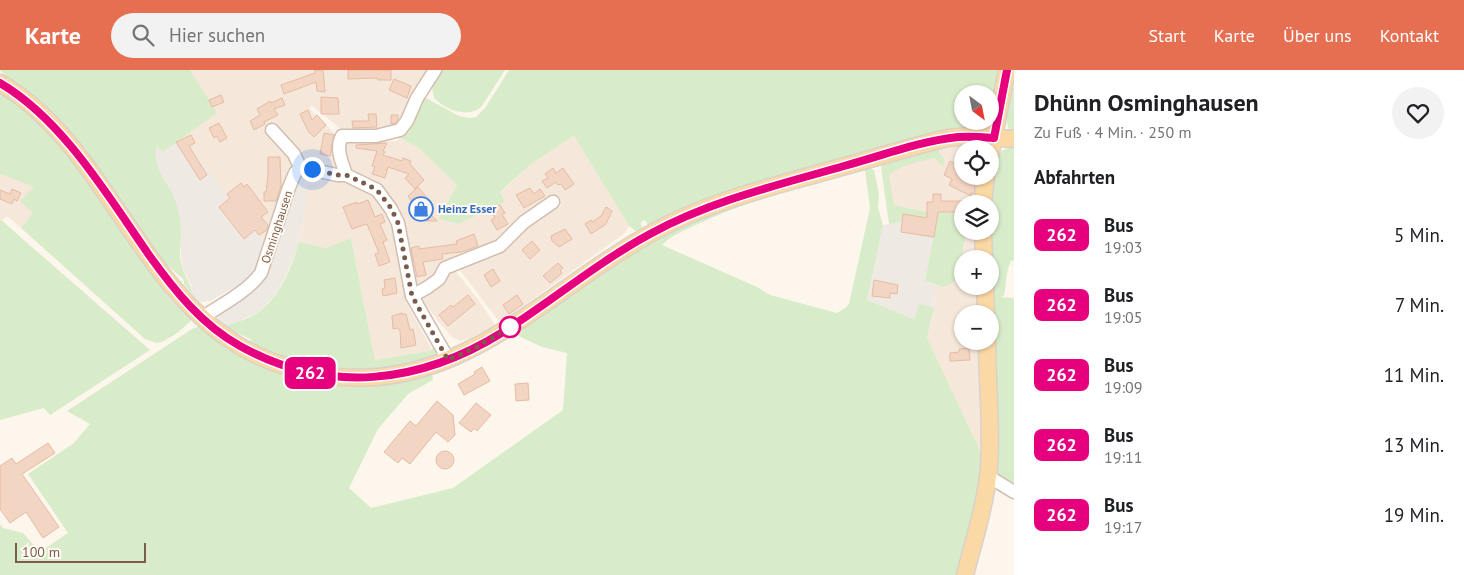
<!DOCTYPE html>
<html lang="de">
<meta charset="utf-8">
<style>
:root{--surface:#fff;--page:#f2f2f2;--text:#202124;--muted:#757577;--accent:#e76f51}
body{margin:0;font-family:"PT Sans",sans-serif;background:var(--page);color:var(--text);height:100vh;display:flex;flex-direction:column;font-size:19px;white-space:nowrap}
*{box-sizing:border-box;margin:0}
p{font-size:16px;color:var(--muted)}
.icon{flex:none;width:28px;height:28px;fill:none;stroke:currentColor;stroke-width:2;stroke-linecap:round;stroke-linejoin:round}
.map{position:relative;flex:1;overflow:hidden}
.sheet{display:flex;flex-direction:column;background:var(--surface);width:450px}
.sheet>*{flex:none}
.badge{padding:0 10px;border-radius:8px;font-size:18px;line-height:32px}
.needle{width:32px;rotate:148deg}
.controls{position:absolute;left:954px;top:15px;display:grid;gap:10px}
.controls a{display:grid;place-items:center;width:45px;height:45px;border-radius:50%;background:var(--surface);box-shadow:0 1px 4px #0004;font-size:25px}
.scale{position:absolute;left:15px;bottom:12px;width:131px;box-sizing:border-box;padding-left:5px;border:2px solid #7a5c4d;border-top:0;font-size:14px;line-height:18px;white-space:nowrap;color:#7a5c4d;-webkit-text-stroke:4px #fffaf3;paint-order:stroke}
.you{position:absolute;width:25px;height:25px;margin:-12px;border:4px solid #fff;border-radius:50%;background:#1a73e8;box-shadow:0 0 0 8px #1a73e833}
.map>.badge{position:absolute;translate:-50% -50%;box-shadow:0 0 0 2px #fff}
h2{padding:0 20px;font-size:19px;line-height:45px}
.round{display:grid;place-items:center;flex:none;width:52px;height:52px;border-radius:26px;background:var(--page)}
.head{display:flex;align-items:center;justify-content:space-between;height:85px;padding:0 20px}
h1{font-size:24px;font-weight:700;line-height:38px}
ul{padding:0;list-style:none}
li{display:flex;align-items:center;gap:15px;height:70px;padding:0 20px}
li div{flex:1}
li b{display:block;font-size:19px}
li em{font-style:normal}
li .badge{min-width:55px;font-weight:700;text-align:center}
header{display:flex;align-items:center;gap:30px;box-sizing:border-box;height:70px;padding:0 25px;background:var(--accent);color:#fff}
header strong{font-size:24px}
nav{display:flex;gap:28px;margin-inline-start:auto;font-size:18px}
.search{width:350px;height:45px;background:var(--page);display:flex;align-items:center;gap:12px;box-sizing:border-box;padding:0 18px;border-radius:28px;color:var(--muted);font-size:19px}
main{display:flex;flex:1;min-height:0}
.map>svg:first-child{display:block}
.residential{fill:#f5e8da}
.industrial{fill:#efe9e4}
.green{fill:#d8ecc9;fill-rule:evenodd}
.building{fill:#f3d5c3;stroke:#e6bba3}
.lines{fill:none;stroke-linecap:round;stroke-linejoin:round}
.minor-casing{stroke:#d1beb0;stroke-width:15}
.major-casing{stroke:#dad1cd;stroke-width:19}
.minor{stroke:#fff;stroke-width:12}
.major{stroke:#fbd9a5;stroke-width:16}
.line-casing{stroke:#fff;stroke-width:11}
.line{stroke:#e6007e;stroke-width:8}
.walk{stroke:#7a5c4d;stroke-width:5;stroke-dasharray:0 9}
.stop-dot{fill:#fff;stroke:#e6007e;stroke-width:2.5}
.labels{text-anchor:middle;stroke-width:4;stroke-linejoin:round;paint-order:stroke}
.shop-label{font-size:12px;font-weight:bold;fill:#366cbe;stroke:#fffaf3;text-anchor:start}
.street-label{font-size:12px;fill:#7a5c4d;stroke:#fffaf3}
</style>
<header>
<strong>Karte</strong>
<div class="search"><svg class="icon" aria-label="search" viewBox="0 0 24 24"><circle cx="10" cy="10" r="6"/><path d="M15 15l6 6"/></svg>Hier suchen</div>
<nav><a>Start</a><a>Karte</a><a>Über uns</a><a>Kontakt</a></nav>
</header>
<main>
<div class="map">
<svg width="1014" height="505" viewBox="0 0 1014 505">
<rect width="100%" height="100%" fill="#fdf6ec"/>
<g class="residential">
<path d="M190 0H430L401 55 353 64 341 59 311 35 310 39 336 65 339 101 310 95 267 175 189 76 191 65 181 69 216 43Z"/>
<path d="M574 66 629 156 625 163 500 253 457 196 499 180 526 154 544 142 552 141 561 136 556 128 519 152 498 174 475 185 445 195 433 210 418 218 412 196 404 155 398 139 385 121 375 113 352 100 344 88 342 77 343 73 397 71 400 67 420 79 457 115 438 148 459 154 505 132 500 123 531 94Z"/>
<path d="M977 74 983 79H962V106H980L977 134H962V147L961 143 927 142 893 135 881 97 935 76Z"/>
<path d="M307 103 347 110 374 125 383 137 390 150 406 232 431 278 429 281 375 290 351 168 326 178 299 172 307 136 304 113Z"/>
<path d="M0 104 34 117 33 143 21 158 7 146 0 152Z"/>
<path d="M967 161H977V189H962V216H978L979 244H962V271H980L982 386 927 268 934 237 935 215 943 217 964 179Z"/>
<path d="M454 199 480 232 495 255 468 269 460 271 452 267 437 250 421 228 446 203Z"/>
</g>
<g class="industrial">
<path d="M191 65 195 73 190 77 267 175 261 195 248 210 210 231 204 232H200L193 225 191 215 182 197 179 147 172 124 157 95 156 84 157 75 176 72Z"/>
<path d="M301 103H307L304 113 307 136 297 179 285 208 274 226 262 239 255 244 225 257 219 251 218 245 259 215 268 203 294 118Z"/>
<path d="M903 144 937 149 925 211 935 215 934 237 919 234 914 249 867 230 883 155 899 152Z"/>
</g>
<g class="green">
<path d="M0 0H190L217 43 163 82 157 76C152 94 164 108 172 123 178 136 181 151 181 165 181 174 179 184 181 193 183 204 191 213 193 225L184 214V210L165 193 152 177 57 50 36 28 16 12 8 8Z"/>
<path d="M440 0H505L482 36C468 49 446 40 434 28L432 18Z"/>
<path d="M509 0H1003L994 26H991L990 30V24H962V51H986L983 56 955 58 900 71 760 111 688 135 648 155 645 150 641 152 642 158 636 161 629 156 574 66 531 94 500 122 505 132 459 154 438 149 457 115 420 79 396 65 423 28H426L459 46 469 48 476 47 485 38Z"/>
<path d="M1010 17 1014 18V64L1010 63 1006 50V38Z"/>
<path d="M0 21 38 50 60 74 170 229 191 250C186 257 165 273 157 273 153 272 148 270 145 269L21 158 33 143 20 131 34 117 0 104Z"/>
<path d="M935 76 944 89V94L942 96 935 88C918 92 903 94 889 105L894 135 927 142 962 143V161H967L957 209 952 213 943 217 925 211 937 149 904 145 899 152 889 154 881 97 883 93Z"/>
<path d="M1014 76V190L1011 191C1005 202 1007 213 1004 225L1001 227 1014 228V418L998 408 995 402 990 261V109C993 89 993 82 1014 76Z"/>
<path d="M866 96 874 100 879 124 878 137 883 155 867 230 914 249 919 234 934 237 927 268 982 385 985 389 961 505H0V454L3 458 23 463 40 482 68 463 28 404 74 373 90 354 67 341 192 259 200 256 229 281 235 278 314 312 344 316 368 315 399 311 432 302 433 310 408 324 378 359 349 418 371 438 453 418 563 340 567 283 542 277 510 262 611 193 701 145ZM865 100 870 138 849 234 845 238 837 243 770 225 757 217 662 175C672 165 685 160 698 154 751 129 809 115 865 100Z"/>
<path d="M1 150 150 280 50 345 44 338 0 350V152Z"/>
<path d="M351 168 375 290 429 281 435 277 436 283 434 288 380 302 316 300 247 273 252 270 225 257C234 252 245 250 254 245 279 230 291 199 299 172L326 178Z"/>
</g>
<g class="building">
<path d="M315 0H323L325 22 317 21 316 12 284 24 281 15 315 3Z"/>
<path d="M348 0H391V10H378L377 8 348 9Z"/>
<path d="M394 9 411 16 407 28 389 20Z"/>
<path d="M221 25 224 32 212 37 209 30Z"/>
<path d="M321 27 338 28 339 44H321Z"/>
<path d="M282 28 285 35 274 39 278 45 264 52 265 54 254 60 250 51 260 45 257 39 270 31 271 33Z"/>
<path d="M308 40 312 50 317 45 326 55 314 67 308 61 300 44Z"/>
<path d="M368 44H376L377 57 353 58 352 51H369Z"/>
<path d="M391 45H398V49L395 53 391 54Z"/>
<path d="M219 53 227 68 220 72 217 66 214 68 209 58Z"/>
<path d="M324 63 334 65 330 86 320 84Z"/>
<path d="M191 65 195 73 189 76 207 105 200 110 176 72Z"/>
<path d="M387 73 383 81 385 82 383 85 402 91 403 88 411 91 410 94 424 110 415 119 405 108 409 104 388 97 385 108 372 104 375 97 372 96 377 81 356 78V75Z"/>
<path d="M268 87H280L281 116 276 131H264V122H266L268 105Z"/>
<path d="M950 91 962 97V106H976L974 124 971 123V126L949 115 952 109 944 105Z"/>
<path d="M553 98 556 103 563 98 574 114 565 120 561 114 558 115 556 112 547 118 542 111 548 108 545 104Z"/>
<path d="M241 113 244 117 247 114 268 142 261 147 268 155 267 160 259 165 255 160 244 169 219 137 230 128 227 124Z"/>
<path d="M418 117 432 134 426 139 437 151H426L411 134 412 132 408 126Z"/>
<path d="M530 118 534 124 540 119 545 126 524 138 516 125Z"/>
<path d="M12 119 21 123 17 131 14 129 12 134 0 129V120L10 124Z"/>
<path d="M933 124H941V131H962V142H938L934 167 901 162 903 144 927 148V132H933Z"/>
<path d="M368 130 375 147 382 144 385 152 380 154 387 170 383 172 390 192 379 196 375 184 379 183 367 154 352 159 343 137 357 132 358 134Z"/>
<path d="M500 135 505 143 502 144 508 154 497 160 491 150 495 148 490 140Z"/>
<path d="M606 137 612 141 606 154 591 164 585 154 591 150 592 152 601 146Z"/>
<path d="M565 159 572 169 559 177 552 171 551 166Z"/>
<path d="M474 164 478 176 461 182 442 184 443 189 423 192 426 205 417 207 411 178 419 176V179L457 174 456 171Z"/>
<path d="M532 171 540 180 530 189 522 180Z"/>
<path d="M558 193 563 198 560 201 562 203 550 213 543 206Z"/>
<path d="M493 199 500 211 491 217 484 205Z"/>
<path d="M395 208 397 223 383 226 382 219 385 218 384 210Z"/>
<path d="M874 210 898 215 897 224 890 223V228L872 226Z"/>
<path d="M468 225 475 234 448 256 439 245 451 235 453 237Z"/>
<path d="M517 225 523 234 509 244 503 235Z"/>
<path d="M402 243V244H406L410 260 413 259 416 275 401 278 400 261 398 258 393 259 392 246Z"/>
<path d="M969 278 970 290 950 291V283L959 282V279Z"/>
<path d="M482 297 490 311 464 325 458 314 475 304 474 302Z"/>
<path d="M528 313 529 330 516 331 515 314Z"/>
<path d="M437 331 453 345 455 365 448 372 436 362 410 394 402 388 398 393 384 382 410 351 416 356Z"/>
<path d="M476 333 491 345 477 361 474 358 471 362 459 353Z"/>
<path d="M48 373 55 383 22 404 59 457 43 468 26 442 10 453 0 439V396L12 388 16 394Z"/>
<circle cx="445" cy="390" r="9"/>
</g>
<g class="lines">
<g class="minor-casing">
<g id="minor">
<path d="M272 60 294 84 300 97"/>
<path d="M346 105C342 91 335 80 342 66H376L400 60 407 51 417 28 435 0"/>
<path d="M412 226 428 217 439 209 445 198 500 176 524 152 553 132"/>
<path d="M202 248C222 234 246 223 261 203L288 120 295 103 300 97 337 105H346L377 120 391 139 398 153 412 226 448 289"/>
<path d="M988 406 1014 422"/>
</g>
</g>
<g class="major-casing">
<g id="major">
<path d="M0 13C104 74 135 212 238 275 264 291 293 300 323 305 465 328 555 209 671 153 721 129 774 116 827 101 867 90 907 78 947 68L969 66 1014 69"/>
<path d="M990 86 1007 0"/>
<path d="M983 134 986 106"/>
<path d="M983 161 984 189"/>
<path d="M985 216 986 244"/>
<path d="M965 505C974 470 986 433 989 397 992 355 987 313 987 271"/>
</g>
</g>
<use href="#minor" class="minor"/>
<use href="#major" class="major"/>
</g>
<g class="lines">
<g class="line-casing">
<path id="line" d="M0 13C63 50 108 126 149 185 174 220 202 255 240 276 328 325 420 314 503 262 552 231 598 192 650 164 710 131 778 115 844 96 881 86 920 71 958 67 970 66 982 67 994 68L1007 0"/>
</g>
<use href="#line" class="line"/>
<path class="walk" d="M312 99 337 105H346L366 114 377 120 391 138 398 153 412 226 448 290 475 278 510 257"/>
</g>
<defs>
<g id="shop-ring" transform="scale(1.25)"><circle r="9.5" fill="#fffaf3" stroke="#3f7fe0" stroke-width="1.5"/><path d="M-5-2.5h2.3a2.7 3.5 0 0 1 5.4 0H5L5.5 6h-11ZM-1.5-2.5h3a1.5 2.3 0 0 0-3 0Z" fill="#3f7fe0"/></g>
</defs>
<g fill-rule="evenodd">
<use href="#shop-ring" x="421" y="139"/>
</g>
<circle class="stop-dot" cx="510" cy="257" r="10"/>
<g class="labels">
<g class="shop-label">
<text x="438" y="143">Heinz Esser</text>
</g>
<g class="street-label">
<text transform="translate(277 157) rotate(-72)" y="4">Osminghausen</text>
</g>
</g>
</svg>
<div class="controls">
<a><svg class="needle" viewBox="-14 -14 28 28"><path d="M0-13l5 13h-10z" fill="#e53935"/><path d="M0 13l5-13h-10z" fill="#757577"/></svg></a>
<a><svg class="icon" aria-label="locate" viewBox="0 0 24 24"><circle cx="12" cy="12" r="6"/><path d="M12 2v4M12 18v4M2 12h4M18 12h4"/></svg></a>
<a><svg class="icon" aria-label="layers" viewBox="0 0 24 24"><path d="M12 4l9 5-9 5-9-5zM3 14l9 5 9-5"/></svg></a>
<a>+</a>
<a>−</a>
</div>
<div class="scale">100 m</div>
<div class="you" style="left:312px;top:99px"></div>
<b class="badge" style="left:310px;top:303px;background:#e6007e;color:#fff">262</b>
</div>
<section class="sheet">
<div class="head"><div><h1>Dhünn Osminghausen</h1><p>Zu Fuß · 4 Min. · 250 m</p></div><a class="round"><svg class="icon" aria-label="heart" viewBox="0 0 24 24"><path d="M12 20l-8-8c-3-5 5-10 8-4 3-6 11-1 8 4z"/></svg></a></div>
<h2>Abfahrten</h2>
<ul>
<li><span class="badge" style="background:#e6007e;color:#fff">262</span><div><b>Bus</b><p>19:03</p></div><em>5 Min.</em></li>
<li><span class="badge" style="background:#e6007e;color:#fff">262</span><div><b>Bus</b><p>19:05</p></div><em>7 Min.</em></li>
<li><span class="badge" style="background:#e6007e;color:#fff">262</span><div><b>Bus</b><p>19:09</p></div><em>11 Min.</em></li>
<li><span class="badge" style="background:#e6007e;color:#fff">262</span><div><b>Bus</b><p>19:11</p></div><em>13 Min.</em></li>
<li><span class="badge" style="background:#e6007e;color:#fff">262</span><div><b>Bus</b><p>19:17</p></div><em>19 Min.</em></li>
</ul>
</section>
</main>
